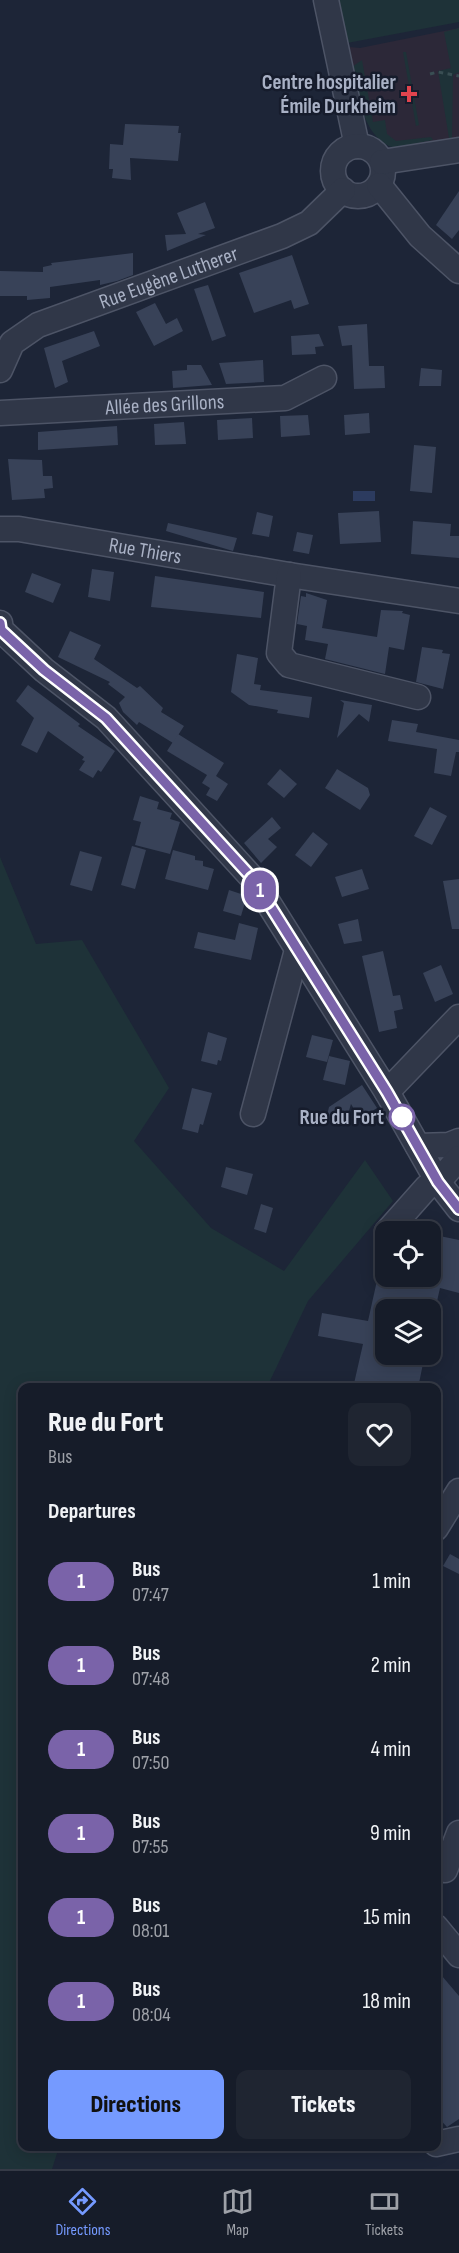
<!DOCTYPE html>
<meta charset="utf-8">
<style>
:root{--surface:#161c29;--page:#1f2531;--text:#f1f3f6;--muted:#9ea1a8;--line:#353a46;--accent:#759aff}
body{margin:0;font-family:"Sofia Sans Condensed",sans-serif;background:var(--page);color:var(--text);height:100vh;display:flex;flex-direction:column;font-size:22px;white-space:nowrap}
*{box-sizing:border-box;margin:0}
p{font-size:20px;color:var(--muted)}
.icon{flex:none;width:33px;height:33px;fill:none;stroke:currentColor;stroke-width:2;stroke-linecap:round;stroke-linejoin:round}
.map{position:relative;flex:1;overflow:hidden}
.details{position:absolute;left:18px;top:1383px;width:423px;height:768px;display:flex;flex-direction:column;background:var(--surface);border-radius:12px;box-shadow:0 3px 15px #0003,0 0 0 2px var(--line)}
.details>*{flex:none}
.badge{padding:0 12px;border-radius:20px;font-size:21px;line-height:39px}
.fabs{position:absolute;left:375px;top:1221px;display:grid;gap:12px}
.fabs a{display:grid;place-items:center;width:66px;height:66px;border-radius:12px;background:var(--surface);box-shadow:0 3px 15px #0003,0 0 0 2px var(--line);font-size:30px}
.map>.badge{position:absolute;translate:-50% -50%;box-shadow:0 0 0 3px #fff}
h2{padding:0 30px;font-size:22px;line-height:54px}
.round{display:grid;place-items:center;flex:none;width:63px;height:63px;border-radius:12px;background:var(--page)}
.overview{display:flex;align-items:center;justify-content:space-between;height:102px;padding:0 30px}
h1{font-size:28px;font-weight:800;line-height:45px}
.cta{display:flex;gap:12px;margin-top:auto;padding:12px 30px}
.cta a{flex:1;height:69px;border-radius:12px;background:var(--accent);color:#111;font-size:24px;font-weight:800;line-height:69px;text-align:center}
.cta a+a{background:var(--page);color:var(--text)}
ul{padding:0;list-style:none}
li{display:flex;align-items:center;gap:18px;height:84px;padding:0 30px}
li div{flex:1}
li b{display:block;font-size:22px}
li em{font-style:normal}
li .badge{min-width:66px;font-weight:700;text-align:center}
.tabs{display:flex;justify-content:space-around;align-items:center;height:84px;border-top:2px solid var(--line);background:var(--surface);font-size:16px;color:var(--muted)}
.tabs a{display:grid;justify-items:center;gap:3px}
.tabs .current{color:var(--accent)}
.map>svg:first-child{display:block}
.medical{fill:#2c2838}
.green{fill:#1e3238}
.water{fill:#2c3b5f}
.building{fill:#384258}
.lines{fill:none;stroke-linecap:round;stroke-linejoin:round}
.minor-casing{stroke:#4d5466;stroke-width:27}
.path{stroke:#394e53;stroke-width:3;stroke-dasharray:4.5 4.5;stroke-linecap:butt}
.minor{stroke:#303748;stroke-width:24}
.line-casing{stroke:#fff;stroke-width:14}
.line{stroke:#7a63a9;stroke-width:9}
.health-dot{fill:#e0444e;stroke:#161c2c;stroke-width:2}
.stop-dot{fill:#fff;stroke:#7a63a9;stroke-width:3}
.labels{text-anchor:middle;stroke-width:5;stroke-linejoin:round;paint-order:stroke}
.poi-label{font-size:21px;font-weight:bold;fill:#a9b1c5;stroke:#161c2c;text-anchor:end}
.street-label{font-size:21px;fill:#a9b1c5;stroke:#161c2c}
.stop-label{font-size:21px;font-weight:bold;fill:#a9b1c5;stroke:#161c2c;text-anchor:end}
</style>
<div class="map">
<svg width="459" height="2169" viewBox="0 0 459 2169">
<rect width="100%" height="100%" fill="#1d2537"/>
<path class="medical" d="M459 28V137L405 146H389L370 128 355 79 349 47 360 48Z"/>
<g class="green">
<path d="M339 0H459V22L347 43Z"/>
<path d="M459 28V72L453 75 452 138H449L438 71 451 68 444 32Z"/>
<path d="M403 52H406L419 125 416 126Z"/>
<path d="M362 60 373 122 385 120 387 134 396 141 431 137 433 140 394 148C363 138 358 95 352 67Z"/>
<path d="M0 857 36 944 82 940 169 1088 134 1141 211 1228 284 1271 365 1160 393 1201 308 1301 267 1387 22 1388V2146L59 2147 52 2169H0Z"/>
</g>
<rect class="water" x="353" y="491" width="22" height="10"/>
<g class="building">
<path d="M125 124 179 126 178 133H181L178 161 130 158 131 180 112 178 113 169H109L110 144 123 145Z"/>
<path d="M459 191V230L452 239 436 225Z"/>
<path d="M205 202 215 228 198 234 206 235 167 251 165 235 186 234 177 213Z"/>
<path d="M133 253V275L117 281 100 285V280L50 287V298L27 300V296H0V271L43 272V267L52 265 51 263Z"/>
<path d="M292 255 309 304 294 309 291 300 254 313 239 273Z"/>
<path d="M208 285 226 336 212 341 194 289Z"/>
<path d="M155 303 166 324 177 318 183 331 154 346 136 312Z"/>
<path d="M367 324 369 366H384L385 388 354 389 352 345 342 346 338 326Z"/>
<path d="M94 331 100 346 62 361 68 382 55 388 44 348Z"/>
<path d="M319 334 324 346 315 347 316 354 292 355 291 336Z"/>
<path d="M263 360 264 382 226 384 219 363Z"/>
<path d="M187 365H201L212 385 173 388 172 371 187 370Z"/>
<path d="M421 368 442 370 441 386H419Z"/>
<path d="M369 413 370 433 345 435 344 415Z"/>
<path d="M308 415 310 435 281 437 280 416Z"/>
<path d="M252 418 253 438 218 440 217 420Z"/>
<path d="M184 422 186 444 155 445 154 424Z"/>
<path d="M117 426 118 445 38 450V432Z"/>
<path d="M414 445 436 447 432 493 410 491Z"/>
<path d="M8 459 42 460 43 476H52L53 488 44 489 45 498 12 500Z"/>
<path d="M379 511 381 542 340 544 338 513Z"/>
<path d="M257 512 273 516 269 537 252 534Z"/>
<path d="M413 521 451 524 450 536H459V558L411 554Z"/>
<path d="M168 523 237 538 233 551 166 531Z"/>
<path d="M297 532 313 535 309 554 293 551Z"/>
<path d="M92 569 114 572 110 601 88 597Z"/>
<path d="M32 573 61 584 53 603 25 592Z"/>
<path d="M155 576 264 592 261 618 151 607Z"/>
<path d="M306 593 327 600 322 628 377 637 381 610 403 611 402 613 410 615 404 650 389 647 385 674 325 659 328 644 305 640 307 626 297 624 301 596 306 597Z"/>
<path d="M70 631 101 645 94 659 137 688 140 686 163 708 161 712 184 726 173 743 139 722 137 725 123 712 119 703 125 697 108 684 110 682 58 657Z"/>
<path d="M422 647 443 650 442 653 450 654 443 689 416 682Z"/>
<path d="M237 654 258 658 254 684 261 685 260 690 312 697 309 718 277 713 278 710 249 705 231 692Z"/>
<path d="M28 685 80 724 78 726 115 751 101 772 98 770 93 778 79 770 85 761 82 760 84 757 48 731 37 753 21 745 34 718 16 701Z"/>
<path d="M340 700 372 705 369 722 359 714 337 738 344 703Z"/>
<path d="M392 720 418 724 416 732 459 740V752H456L451 776 434 773 437 749 388 741Z"/>
<path d="M178 734 224 763 216 776 228 784 217 801 206 795 210 788 202 783 207 775 167 751Z"/>
<path d="M280 769 297 784 284 798 267 784Z"/>
<path d="M337 769 368 788 370 795 360 810 325 788Z"/>
<path d="M140 796 159 802 157 809 172 813 170 819 180 822 170 854 135 845 141 822 133 820Z"/>
<path d="M430 807 447 816 432 845 414 836Z"/>
<path d="M272 817 281 828 268 839 277 847 261 863 244 843Z"/>
<path d="M313 832 328 844 311 867 295 855Z"/>
<path d="M132 846 146 850 135 889 121 885Z"/>
<path d="M173 850 195 856V860L203 861V866L214 869 208 890 165 879Z"/>
<path d="M80 851 102 857 92 891 70 885Z"/>
<path d="M362 869 369 889 342 897 335 877Z"/>
<path d="M459 879V929H452L443 881Z"/>
<path d="M229 890 247 896 241 916 223 911Z"/>
<path d="M358 919 362 941 344 944 338 924Z"/>
<path d="M239 923 258 928 251 960 194 948 198 932 235 940Z"/>
<path d="M383 951 393 996 400 995 403 1009 394 1011 397 1028 379 1032 362 956Z"/>
<path d="M441 965 453 994 435 1002 423 973Z"/>
<path d="M208 1032 227 1038 221 1061 218 1060 217 1065 201 1061Z"/>
<path d="M312 1035 333 1040 327 1062 306 1057Z"/>
<path d="M329 1056 350 1061 345 1085 323 1080Z"/>
<path d="M362 1085 377 1108 360 1119 351 1104 345 1124 326 1120 329 1107Z"/>
<path d="M192 1088 212 1093 203 1125 200 1124 198 1133 182 1129Z"/>
<path d="M226 1167 253 1174 247 1195 221 1187Z"/>
<path d="M261 1204 273 1208 266 1233 254 1229Z"/>
<path d="M430 1234 459 1240V1293L440 1288 435 1310H386V1354H425L418 1388H353L363 1344 318 1336 322 1313 368 1321 378 1276H430Z"/>
<path d="M450 1554 459 1559V1574L443 1566Z"/>
<path d="M436 1969 459 1996V2119L447 2127 436 2115Z"/>
</g>
<g class="lines">
<g class="minor-casing">
<g id="minor">
<path d="M326 0 357 146"/>
<circle cx="358" cy="171" r="25"/>
<path d="M382 162 459 150"/>
<path d="M379 185 420 236 459 271"/>
<path id="s1" d="M0 370 12 343 38 325 282 236 309 223 343 190"/>
<path id="s2" d="M0 413 285 398 324 378"/>
<path id="s3" d="M0 529H19L289 575 459 601"/>
<path d="M289 575 279 653 289 665 418 697"/>
<path d="M0 623 1 630 44 670 106 718 254 880 387 1092 438 1182 459 1209"/>
<path d="M387 1092 459 1017"/>
<path d="M253 1114 297 950"/>
<path d="M418 1146 449 1145 459 1141"/>
<path d="M387 1232 427 1187 438 1182 459 1158"/>
<path d="M436 1528 459 1491"/>
<path d="M445 1870 459 1833"/>
<path d="M436 1927 459 1955"/>
<path d="M436 2144 459 2139"/>
</g>
</g>
<path class="path" d="M430 74 438 72 459 76"/>
<use href="#minor" class="minor"/>
</g>
<g class="lines">
<g class="line-casing">
<path id="line" d="M0 623 1 630 44 670 106 718 254 880 387 1092 438 1182 459 1209"/>
</g>
<use href="#line" class="line"/>
</g>
<path class="health-dot" d="M406 85h6v6h6v6h-6v6h-6v-6h-6v-6h6z"/>
<circle class="stop-dot" cx="402" cy="1117" r="12"/>
<g class="labels">
<g class="poi-label">
<text x="396" y="89">Centre hospitalier<tspan x="396" dy="24">Émile Durkheim</tspan></text>
</g>
<g class="street-label">
<text dy="7" stroke="none"><textPath href="#s1" startOffset="200">Rue Eugène Lutherer</textPath></text>
<text dy="7" stroke="none"><textPath href="#s2" startOffset="165">Allée des Grillons</textPath></text>
<text dy="7" stroke="none"><textPath href="#s3" startOffset="147">Rue Thiers</textPath></text>
</g>
<g class="stop-label">
<text x="384" y="1124">Rue du Fort</text>
</g>
</g>
</svg>
<div class="fabs">
<a><svg class="icon" aria-label="locate" viewBox="0 0 24 24"><circle cx="12" cy="12" r="6"/><path d="M12 2v4M12 18v4M2 12h4M18 12h4"/></svg></a>
<a><svg class="icon" aria-label="layers" viewBox="0 0 24 24"><path d="M12 4l9 5-9 5-9-5zM3 14l9 5 9-5"/></svg></a>
</div>
<b class="badge" style="left:260px;top:890px;background:#7a63a9;color:#fff">1</b>
<section class="details">
<div class="overview"><div><h1>Rue du Fort</h1><p>Bus</p></div><a class="round"><svg class="icon" aria-label="heart" viewBox="0 0 24 24"><path d="M12 20l-8-8c-3-5 5-10 8-4 3-6 11-1 8 4z"/></svg></a></div>
<h2>Departures</h2>
<ul>
<li><span class="badge" style="background:#7a63a9;color:#fff">1</span><div><b>Bus</b><p>07:47</p></div><em>1 min</em></li>
<li><span class="badge" style="background:#7a63a9;color:#fff">1</span><div><b>Bus</b><p>07:48</p></div><em>2 min</em></li>
<li><span class="badge" style="background:#7a63a9;color:#fff">1</span><div><b>Bus</b><p>07:50</p></div><em>4 min</em></li>
<li><span class="badge" style="background:#7a63a9;color:#fff">1</span><div><b>Bus</b><p>07:55</p></div><em>9 min</em></li>
<li><span class="badge" style="background:#7a63a9;color:#fff">1</span><div><b>Bus</b><p>08:01</p></div><em>15 min</em></li>
<li><span class="badge" style="background:#7a63a9;color:#fff">1</span><div><b>Bus</b><p>08:04</p></div><em>18 min</em></li>
</ul>
<div class="cta"><a>Directions</a><a>Tickets</a></div>
</section>
</div>
<nav class="tabs">
<a class="current"><svg class="icon" aria-label="directions" viewBox="0 0 24 24"><path d="M12 3l9 9-9 9-9-9zM9 14v-3h6M13 9l2 2-2 2"/></svg>Directions</a>
<a><svg class="icon" aria-label="map" viewBox="0 0 24 24"><path d="M3 6l6-2 6 2 6-2v14l-6 2-6-2-6 2zM9 4v14M15 6v14"/></svg>Map</a>
<a><svg class="icon" aria-label="tickets" viewBox="0 0 24 24"><path d="M3 7h18v10H3zM15 7v10"/></svg>Tickets</a>
</nav>
